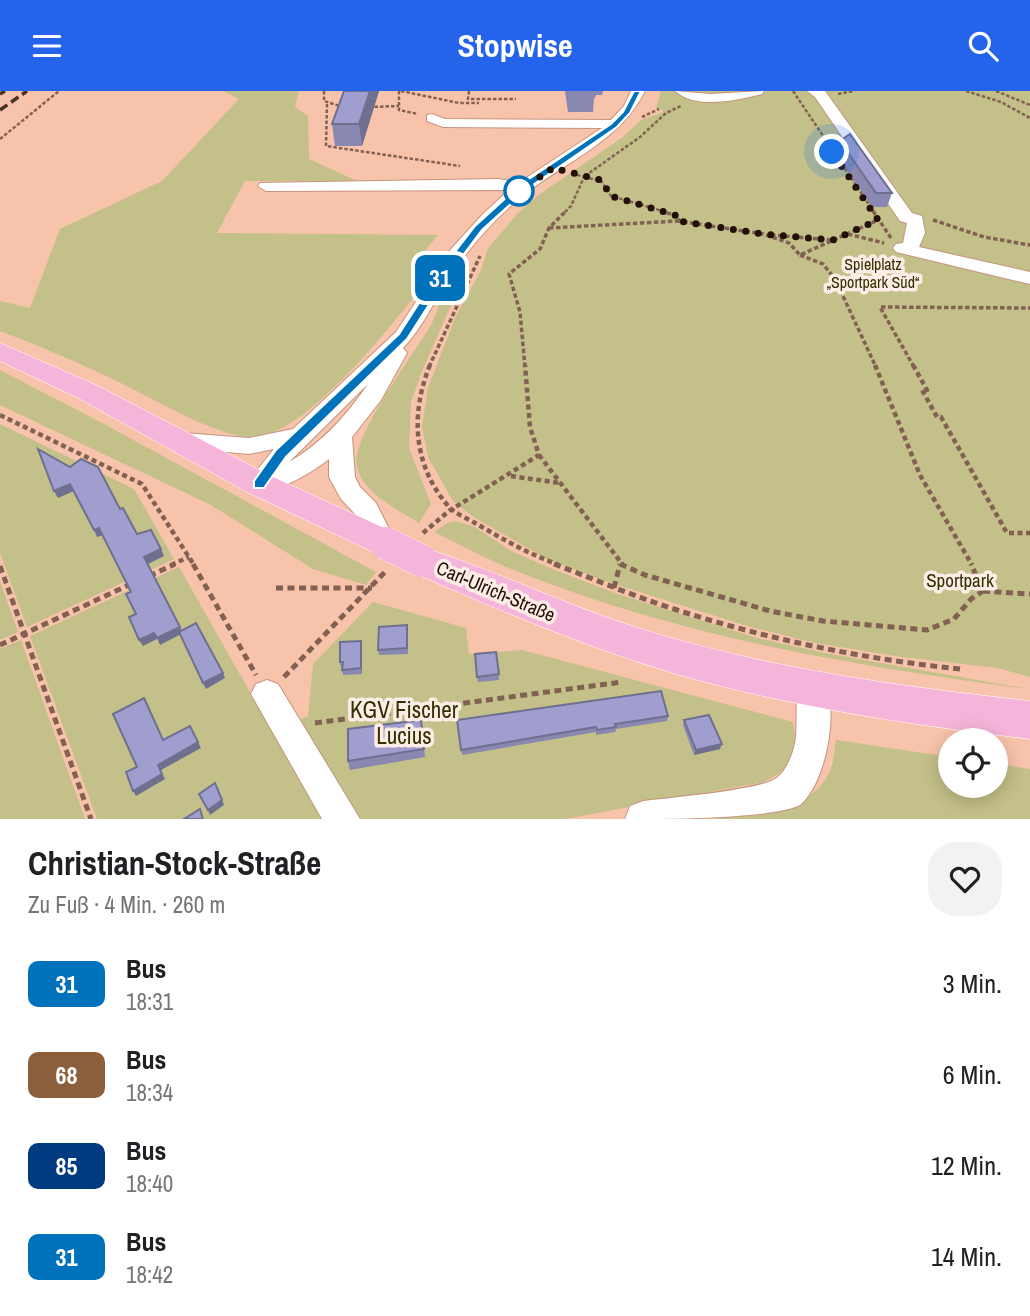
<!DOCTYPE html>
<html lang="de">
<meta charset="utf-8">
<style>
:root{--surface:#fff;--page:#f2f2f2;--text:#202124;--muted:#757577;--accent:#2563eb}
body{margin:0;font-family:"Archivo Narrow",sans-serif;background:var(--page);color:var(--text);height:100vh;display:flex;flex-direction:column;font-size:26px;white-space:nowrap}
*{box-sizing:border-box;margin:0}
p{font-size:23px;color:var(--muted)}
.icon{flex:none;width:38px;height:38px;fill:none;stroke:currentColor;stroke-width:2;stroke-linecap:round;stroke-linejoin:round}
.map{position:relative;height:728px;overflow:hidden}
.sheet{display:flex;flex-direction:column;background:var(--surface);flex:1}
.sheet>*{flex:none}
.badge{padding:0 14px;border-radius:10px;font-size:24px;line-height:46px}
.fabs{position:absolute;left:938px;top:637px;display:grid;gap:14px}
.fabs a{display:grid;place-items:center;width:70px;height:70px;border-radius:50%;background:var(--surface);box-shadow:0 4px 18px #0003;font-size:35px}
.you{position:absolute;width:35px;height:35px;margin:-18px;border:5px solid #fff;border-radius:50%;background:#1a73e8;box-shadow:0 0 0 10px #1a73e833}
.map>.badge{position:absolute;translate:-50% -50%;box-shadow:0 0 0 4px #fff}
.round{display:grid;place-items:center;flex:none;width:74px;height:74px;border-radius:28px;background:var(--page)}
.summary{display:flex;align-items:center;justify-content:space-between;height:119px;padding:0 28px}
h1{font-size:33px;font-weight:700;line-height:52px}
ul{padding:0;list-style:none}
li{display:flex;align-items:center;gap:21px;height:91px;padding:0 28px}
li div{flex:1}
li b{display:block;font-size:26px}
li em{font-style:normal}
li .badge{min-width:77px;font-weight:700;text-align:center}
header{display:flex;justify-content:space-between;align-items:center;height:91px;padding:0 28px;background:var(--accent);color:#fff;font-size:32px;font-weight:700}
.map>svg:first-child{display:block}
.green{fill:#c3c089}
.lines{fill:none;stroke-linecap:round;stroke-linejoin:round}
.minor-casing{stroke:#c6947d;stroke-width:2}
.major-casing{stroke:#fff;stroke-width:1}
.path-far3{stroke:#836152;stroke-width:2.5;stroke-dasharray:3.5 2;stroke-linecap:butt}
.path-far2{stroke:#836152;stroke-width:3.5;stroke-dasharray:4.5 2.5;stroke-linecap:butt}
.path-far1{stroke:#836152;stroke-width:4.5;stroke-dasharray:5 3.5;stroke-linecap:butt}
.path{stroke:#836152;stroke-width:5;stroke-dasharray:7 4.5;stroke-linecap:butt}
.minor{fill:#fff;fill-rule:evenodd}
.major{fill:#f5b5da;fill-rule:evenodd}
.rail{stroke:#493126;stroke-width:3.5;stroke-dasharray:9 4.5;stroke-linecap:butt}
.major-bridge-casing{stroke:#fff;stroke-width:33;stroke-linecap:butt}
.major-bridge{stroke:#f5b5da;stroke-width:32}
.wall{fill:#8988b1}
.shaded-wall{fill:#6f6f90}
.building{fill:#9f9ece;stroke:#6f6f90;stroke-width:2}
.line{fill:#0072bc;stroke:#fff;stroke-width:2}
.walk{stroke:#231109;stroke-width:7;stroke-dasharray:0 12.6}
.stop-dot{fill:#fff;stroke:#0072bc;stroke-width:3.5}
.labels{text-anchor:middle;stroke-width:7;stroke-linejoin:round;paint-order:stroke}
.far-park-label{font-size:16px;fill:#333000;stroke:#feede6}
.park-label{font-size:19px;fill:#333000;stroke:#feede6}
.street-label{font-size:19px;fill:#231109;stroke:#feede6}
.near-park-label{font-size:23px;fill:#333000;stroke:#feede6}
</style>
<header><svg class="icon" aria-label="menu" viewBox="0 0 24 24"><path d="M4 6h16M4 12h16M4 18h16"/></svg>Stopwise<svg class="icon" aria-label="search" viewBox="0 0 24 24"><circle cx="10" cy="10" r="6"/><path d="M15 15l6 6"/></svg></header>
<div class="map">
<svg width="1030" height="728" viewBox="0 0 1030 728">
<rect width="100%" height="100%" fill="#f8c3ab"/>
<g class="green">
<path d="M223 0H299L295 16 308 25 309 68 357 90H245L217 142 438 144 420 166 441 170C409 214 310 343 255 346 218 348 149 305 113 288 76 271 38 254 0 240V210L30 217 60 138 162 90 239 8Z"/>
<path d="M661 0H1030V586L998 577 901 566 815 552 747 535 605 490 547 468 475 427 453 410 428 366 422 335 428 297 455 227 481 179 488 157 519 121 540 103 623 46 641 29 661 22 663 19 656 17Z"/>
<path d="M456 182 464 185 422 280 411 311 409 357 431 413 419 432C398 418 363 403 357 376 350 347 414 263 431 234 435 226 438 217 440 210 443 201 451 190 456 182Z"/>
<path d="M0 279 104 333 376 481 366 494 313 478 211 414 0 314Z"/>
<path d="M0 333 134 398 174 468 27 536 0 462Z"/>
<path d="M455 430 473 435 513 461 555 479 615 502 757 547 825 562 1028 598C851 575 682 546 516 480 488 469 461 454 434 441L447 432Z"/>
<path d="M179 476 272 640 308 625 313 573 373 511 466 537 469 563 522 559 793 631C797 666 797 674 764 691L565 728H97L30 545Z"/>
<path d="M0 490 18 541 0 549Z"/>
<path d="M21 549 85 728H0V558Z"/>
<path d="M836 649 950 666V695H996V673L1030 678V728H711C752 721 808 724 829 682 834 673 834 659 836 649Z"/>
</g>
<g class="lines">
<g class="minor-casing">
<g id="minor">
<path d="M631 0H645C619 51 568 69 525 103 496 126 470 155 450 186 434 210 423 236 403 257L407 262 381 309 352 346 355 386 360 396 376 412 395 450 391 457 381 460 371 457 356 424 341 408 329 386V368C311 382 273 406 250 399L246 393 274 358 249 363 173 356 170 350 173 344 182 342 249 347 293 338 396 241 451 158 482 124 509 99 266 100 258 95 260 92 498 88 520 91 602 37 443 36 427 30V24L432 23 445 28 611 29 624 15ZM368 293C347 324 322 352 289 371Z"/>
<path d="M675 0 710 3 764 0 762 3C737 9 697 19 675 0Z"/>
<path d="M807 0H825L912 122 922 125 925 142 919 156 1030 181V193L896 161 893 157 896 153 903 152 907 132 900 130 815 6Z"/>
<path d="M813 584 824 588C834 609 831 640 826 662 822 679 814 702 800 714 772 728 663 728 625 728L630 715 643 710C668 707 759 699 775 688 785 682 791 667 794 657 800 634 792 609 802 588Z"/>
<path d="M267 589 278 593 360 728H322L251 603 256 593Z"/>
</g>
</g>
<g class="major-casing">
<g id="major">
<path d="M0 252 98 295 271 385 397 443 403 452 397 461 385 465 373 461 247 401 78 307 0 270Z"/>
<path d="M422 456C494 479 563 513 635 536 763 577 897 595 1030 610V648C911 634 792 616 676 583 585 556 497 518 409 480L404 470 409 460Z"/>
</g>
</g>
<g class="path-far3">
<path d="M324 0V10L343 16"/>
<path d="M399 0V19L418 23"/>
<path d="M401 0 459 12H479"/>
<path d="M469 0 468 8H516"/>
<path d="M793 0 874 121"/>
<path d="M966 0 1001 11 1030 27"/>
<path d="M996 0 1030 14"/>
<path d="M838 3 853 0"/>
<path d="M327 13 326 55 460 75"/>
<path d="M369 16 399 15"/>
<path d="M642 26 659 18"/>
<path d="M0 48 59 0"/>
<path d="M585 85 640 46 666 22 681 15"/>
<path d="M584 86 601 90 611 105 666 121"/>
<path d="M565 121 571 115 584 86 574 83"/>
</g>
<g class="path-far2">
<path d="M660 120 678 125 679 130 763 143 789 152 800 164 878 129"/>
<path d="M873 120 891 147"/>
<path d="M933 129 984 146 1030 154"/>
<path d="M549 137 679 130"/>
<path d="M848 143 884 152"/>
<path d="M771 144 832 149"/>
<path d="M800 164 823 173 835 188 876 276"/>
<path d="M429 276 480 165"/>
<path d="M525 276 520 221 509 183 540 158 549 137 566 120"/>
<path d="M914 276 880 216 1030 217"/>
</g>
<g class="path-far1">
<path d="M430 274C410 323 413 375 449 416 456 423 468 428 477 433 504 449 529 463 559 474"/>
<path d="M875 274 920 384 972 474"/>
<path d="M913 274 927 299H922L937 326H941L1007 442H1030"/>
<path d="M0 324 142 393 194 474"/>
<path d="M539 364 623 474"/>
<path d="M511 385 560 392"/>
<path d="M423 442 449 420 539 364 530 336 525 274"/>
<path d="M171 474 189 466"/>
</g>
<g class="path">
<path d="M193 473 256 584"/>
<path d="M554 473C594 488 633 505 674 518 766 548 863 568 960 578"/>
<path d="M620 473 645 484 770 520 823 530 927 539 954 528 971 508 983 500 971 473"/>
<path d="M0 475 91 728"/>
<path d="M149 485 175 473"/>
<path d="M276 497H372"/>
<path d="M614 497 620 473"/>
<path d="M983 500 1030 503"/>
<path d="M0 554 131 493"/>
<path d="M284 586 385 481"/>
<path d="M315 632 622 591"/>
</g>
<use href="#minor" class="minor"/>
<use href="#major" class="major"/>
<g class="rail">
<path d="M0 3 5 0"/>
<path d="M0 19 27 0"/>
</g>
<g class="major-bridge-casing">
<path id="major-bridge" d="M385 452 422 470"/>
</g>
<use href="#major-bridge" class="major-bridge"/>
</g>
<g class="wall">
<path d="M379 0 362 55H335L332 33Z"/>
<path d="M565 0H603L602 4H596L595 7H594L593 21H568Z"/>
<path d="M840 50 892 102 887 116H872L836 63Z"/>
<path d="M407 534 408 563 379 564 378 559Z"/>
<path d="M362 555V583L343 584 342 576H341L340 571Z"/>
<path d="M475 563 499 583V589L478 591Z"/>
<path d="M668 625 667 630 616 638 615 641 596 644V641L462 664 457 629Z"/>
<path d="M421 629 425 666 350 679 348 670Z"/>
<path d="M684 629 720 658 694 664 683 634Z"/>
</g>
<g class="shaded-wall">
<path d="M370 0H379L362 55 359 33Z"/>
<path d="M70 393 74 400 58 407 54 400Z"/>
<path d="M99 437 103 444 97 446 94 439Z"/>
<path d="M161 458 164 465 148 473 144 466Z"/>
<path d="M180 536 183 542 160 554 157 547Z"/>
<path d="M154 542 157 548 143 555 139 549Z"/>
<path d="M361 550 362 555V583L361 577Z"/>
<path d="M223 582 225 587 206 598 203 592Z"/>
<path d="M198 651 201 657 161 679 165 688 136 705 133 700 158 674Z"/>
<path d="M722 653 720 658 694 664 696 659Z"/>
<path d="M215 692 224 714 210 724 208 719Z"/>
</g>
<g class="building">
<path d="M344 0H370L359 33H332Z"/>
<path d="M850 43 892 102H876L840 50Z"/>
<path d="M38 358 70 376 81 368 98 376 120 418 123 417 137 443 151 439 161 458 144 466 180 536 157 547 154 542 139 549 129 526 136 523 126 503 131 501 99 437 94 439 70 393 54 400Z"/>
<path d="M196 532 223 582 203 592 179 541Z"/>
<path d="M407 534V557L378 559 379 536Z"/>
<path d="M361 550V577L342 579 343 571H340V551Z"/>
<path d="M496 561 499 583 477 586 475 563Z"/>
<path d="M661 600 668 625 615 633 616 636 597 639 596 636 461 659 457 629Z"/>
<path d="M144 607 163 649 190 635 198 651 158 674 162 683 133 700 126 681 137 676 113 623Z"/>
<path d="M709 624 722 653 696 659 684 629Z"/>
<path d="M421 629 424 658 348 670V638Z"/>
<path d="M215 692 222 709 208 719 199 703Z"/>
<path d="M200 718 203 728H184Z"/>
</g>
<path class="line" d="M634 0H641L630 22 617 36 527 98 482 139 446 187 407 248 286 366 264 397H254V390L276 359 399 243 437 184 475 135 520 94 611 33 623 21Z"/>
<g class="lines">
<path class="walk" d="M519 100 553 77 601 89 611 105 678 125 679 130 763 143 833 149 878 129 832 61"/>
</g>
<circle class="stop-dot" cx="519" cy="100" r="14"/>
<g class="labels">
<g class="far-park-label">
<text x="873" y="179">Spielplatz<tspan x="873" dy="18">„Sportpark Süd“</tspan></text>
</g>
<g class="park-label">
<text x="960" y="496">Sportpark</text>
</g>
<g class="street-label">
<text transform="translate(496 500) rotate(23)" y="7">Carl-Ulrich-Straße</text>
</g>
<g class="near-park-label">
<text x="404" y="627">KGV Fischer<tspan x="404" dy="26">Lucius</tspan></text>
</g>
</g>
</svg>
<div class="fabs">
<a><svg class="icon" aria-label="locate" viewBox="0 0 24 24"><circle cx="12" cy="12" r="6"/><path d="M12 2v4M12 18v4M2 12h4M18 12h4"/></svg></a>
</div>
<div class="you" style="left:832px;top:61px"></div>
<b class="badge" style="left:440px;top:187px;background:#0072bc;color:#fff">31</b>
</div>
<section class="sheet">
<div class="summary"><div><h1>Christian-Stock-Straße</h1><p>Zu Fuß · 4 Min. · 260 m</p></div><a class="round"><svg class="icon" aria-label="heart" viewBox="0 0 24 24"><path d="M12 20l-8-8c-3-5 5-10 8-4 3-6 11-1 8 4z"/></svg></a></div>
<ul>
<li><span class="badge" style="background:#0072bc;color:#fff">31</span><div><b>Bus</b><p>18:31</p></div><em>3 Min.</em></li>
<li><span class="badge" style="background:#8b5e3c;color:#fff">68</span><div><b>Bus</b><p>18:34</p></div><em>6 Min.</em></li>
<li><span class="badge" style="background:#003b80;color:#fff">85</span><div><b>Bus</b><p>18:40</p></div><em>12 Min.</em></li>
<li><span class="badge" style="background:#0072bc;color:#fff">31</span><div><b>Bus</b><p>18:42</p></div><em>14 Min.</em></li>
</ul>
</section>
